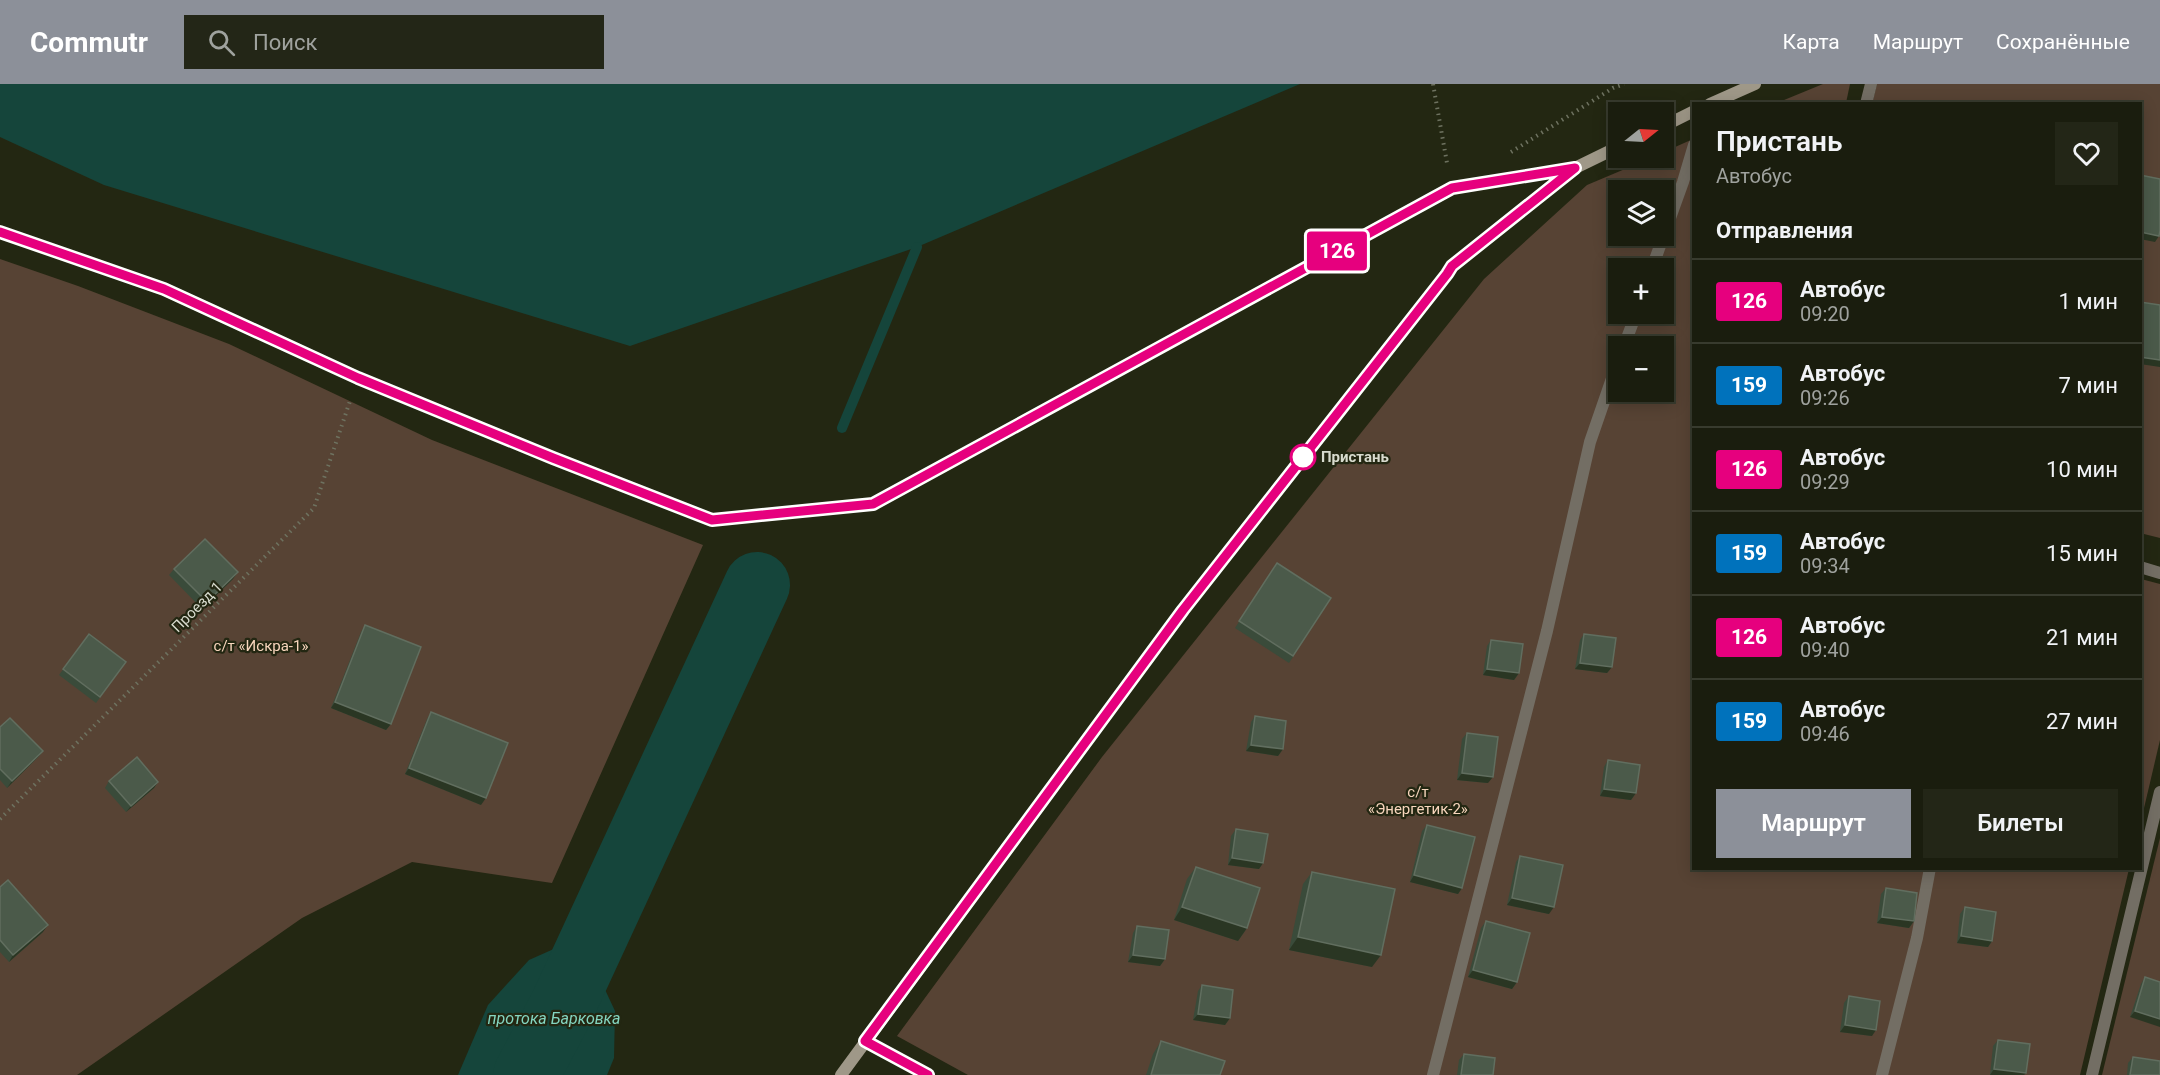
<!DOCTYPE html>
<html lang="ru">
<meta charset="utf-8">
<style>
:root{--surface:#1a1d0e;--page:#232617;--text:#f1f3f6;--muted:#9fa29e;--line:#383b2e;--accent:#8c9099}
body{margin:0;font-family:Roboto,sans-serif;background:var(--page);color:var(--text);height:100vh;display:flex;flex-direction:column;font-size:22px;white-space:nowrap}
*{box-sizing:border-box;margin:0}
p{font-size:20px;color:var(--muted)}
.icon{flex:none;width:33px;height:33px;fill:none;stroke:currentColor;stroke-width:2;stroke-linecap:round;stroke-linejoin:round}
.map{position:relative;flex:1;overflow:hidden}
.sheet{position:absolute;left:1692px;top:18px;width:450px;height:768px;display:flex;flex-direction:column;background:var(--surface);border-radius:0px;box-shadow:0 3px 15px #0003,0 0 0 2px var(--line)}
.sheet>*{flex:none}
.badge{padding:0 12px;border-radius:4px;font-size:21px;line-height:39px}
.needle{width:39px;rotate:72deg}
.fabs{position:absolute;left:1608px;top:18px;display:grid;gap:12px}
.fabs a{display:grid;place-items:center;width:66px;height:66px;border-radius:0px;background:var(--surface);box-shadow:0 3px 15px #0003,0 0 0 2px var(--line);font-size:30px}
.map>.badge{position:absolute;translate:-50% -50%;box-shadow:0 0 0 3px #fff}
h2{padding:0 24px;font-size:22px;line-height:54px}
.round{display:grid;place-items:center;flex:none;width:63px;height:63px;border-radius:0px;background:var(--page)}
.overview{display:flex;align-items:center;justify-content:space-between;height:102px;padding:0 24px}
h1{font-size:28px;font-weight:600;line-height:45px}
.button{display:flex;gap:12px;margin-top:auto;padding:12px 24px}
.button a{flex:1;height:69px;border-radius:0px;background:var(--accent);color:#fff;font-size:24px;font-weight:600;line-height:69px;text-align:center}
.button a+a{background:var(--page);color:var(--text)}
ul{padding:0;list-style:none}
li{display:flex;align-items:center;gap:18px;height:84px;padding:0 24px;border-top:2px solid var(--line)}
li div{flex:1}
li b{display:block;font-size:22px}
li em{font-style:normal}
li .badge{min-width:66px;font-weight:700;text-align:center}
header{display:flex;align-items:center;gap:36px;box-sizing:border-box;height:84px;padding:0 30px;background:var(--accent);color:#fff}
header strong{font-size:28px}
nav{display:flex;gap:33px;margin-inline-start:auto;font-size:21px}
.search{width:420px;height:54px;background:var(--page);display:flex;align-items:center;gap:15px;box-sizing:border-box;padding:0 21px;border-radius:0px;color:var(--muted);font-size:22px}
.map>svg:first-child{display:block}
.green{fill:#574334;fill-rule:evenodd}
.water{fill:#15453b}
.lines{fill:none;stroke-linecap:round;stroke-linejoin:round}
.stream{stroke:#15453b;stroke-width:10}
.river{stroke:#15453b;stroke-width:66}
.path{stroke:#6e7260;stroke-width:4;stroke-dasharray:1.5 4.5;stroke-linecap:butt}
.lane{stroke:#736e64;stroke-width:12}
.street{stroke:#736e64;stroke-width:12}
.secondary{stroke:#9f9888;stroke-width:12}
.wall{fill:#3a4b3a}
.shaded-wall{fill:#2a3623}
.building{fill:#4b5a4a;stroke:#616e5f;stroke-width:1.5}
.line-casing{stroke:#fff;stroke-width:14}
.line{stroke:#e6007e;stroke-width:9}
.stop-dot{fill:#fff;stroke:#e6007e;stroke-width:3}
.labels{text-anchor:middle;stroke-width:4.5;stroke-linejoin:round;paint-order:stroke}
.stop-label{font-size:15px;font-weight:bold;fill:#d8dbce;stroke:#232712;text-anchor:start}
.street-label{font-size:15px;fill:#d8dbce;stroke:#232712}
.park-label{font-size:15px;fill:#f8d6bd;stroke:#232712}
.water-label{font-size:16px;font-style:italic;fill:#84d5c0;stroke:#232712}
</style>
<header>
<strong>Commutr</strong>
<div class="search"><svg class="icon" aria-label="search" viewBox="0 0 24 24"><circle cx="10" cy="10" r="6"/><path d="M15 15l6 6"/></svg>Поиск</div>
<nav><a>Карта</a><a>Маршрут</a><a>Сохранённые</a></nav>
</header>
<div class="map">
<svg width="2160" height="991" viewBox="0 0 2160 991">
<rect width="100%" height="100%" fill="#232712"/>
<g class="green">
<path d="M1823 0H1850L1846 19H1777Z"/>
<path d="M1877 0H2160V454L2140 449V20H1872Z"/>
<path d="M1693 55 1694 784 2129 785 2080 991H968L897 952 1102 673 1484 195 1587 101 1651 74H1664V68ZM1618 106H1664V152H1618ZM1618 184H1664V230H1618ZM1618 262H1664V308H1618Z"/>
<path d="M0 175 78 202 229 260 432 356 703 461 552 799 412 778 302 834 77 991H0Z"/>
<path d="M2141 495 2160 500V656L2141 737Z"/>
<path d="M2160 754V991H2102Z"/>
</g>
<g class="water">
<path d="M0 0H1300L917 163 630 262 104 101 0 53Z"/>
<path d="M556 864 601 897 615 927 614 974 607 991H458L488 921 529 876Z"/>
</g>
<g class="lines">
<path class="stream" d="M842 344 917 163"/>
<path class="river" d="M526 991 562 923 757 501"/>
<g class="path">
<path d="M1433 0 1447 79"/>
<path d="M1511 68 1613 4 1624 0"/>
<path d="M0 735 314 424 350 317"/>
</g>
<g class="lane">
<path d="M1866 20 1871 0"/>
<path d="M1652 184 1683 98 1694 61"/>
<path d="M1624 262 1636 230"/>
<path d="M2140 483 2160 489"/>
<path d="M1433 991 1547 547 1590 358 1618 277"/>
<path d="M1882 991 1917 854 1930 784"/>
<path d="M2092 991 2160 708"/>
</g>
<g class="street">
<path d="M0 148 163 205 358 294 553 374 712 436 873 420 1452 104 1575 84"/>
<path d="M865 957 928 991"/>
</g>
<g class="secondary">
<path d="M1710 20 1755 0"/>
<path d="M1664 42 1694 27"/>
<path d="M841 991 1183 526 1447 190 1452 182 1575 84 1618 63"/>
</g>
</g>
<g class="wall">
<path d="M1277 479 1331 514 1289 579 1235 544Z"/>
<path d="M174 485 233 495 202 525 169 491Z"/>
<path d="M365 541 391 640 386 646 331 624 361 548Z"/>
<path d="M89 550 126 578 96 619 59 591Z"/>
<path d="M1584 550 1612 583 1607 589 1575 585 1580 556Z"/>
<path d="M1491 556 1519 589 1514 596 1483 591 1487 562Z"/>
<path d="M431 628 481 721 405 690 427 635Z"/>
<path d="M1255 632 1283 665 1278 672 1246 667 1251 638Z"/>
<path d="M0 643 43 667 38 673 7 704 0 696Z"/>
<path d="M1467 649 1488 699 1457 696 1462 655Z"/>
<path d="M1608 676 1636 709 1631 716 1600 712 1604 683Z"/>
<path d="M109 697 158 698 154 704 126 728 105 704Z"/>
<path d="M1427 741 1462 804 1458 810 1410 798 1422 747Z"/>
<path d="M1236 745 1263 779 1259 785 1228 781 1231 752Z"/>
<path d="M1520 772 1549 830 1507 821 1516 778Z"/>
<path d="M1196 783 1247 844 1238 857 1174 836 1187 795Z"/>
<path d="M1312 788 1372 883 1289 866 1303 800Z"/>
<path d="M0 803 43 848 9 878 0 868Z"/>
<path d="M1886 804 1914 837 1909 844 1877 839 1881 810Z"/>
<path d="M1965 823 1992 857 1988 863 1957 859 1960 830Z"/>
<path d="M1486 837 1517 898 1512 905 1468 893 1481 844Z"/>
<path d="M1137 842 1165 875 1160 882 1128 878 1133 849Z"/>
<path d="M2145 893 2160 898 2130 933 2141 900Z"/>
<path d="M1202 901 1230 934 1225 941 1193 936 1198 907Z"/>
<path d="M1849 912 1872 952 1840 948 1844 919Z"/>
<path d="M1998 956 2026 989 2024 991H1990L1993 962Z"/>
<path d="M1161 957 1220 991H1146L1153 970Z"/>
<path d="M1464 970 1493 991H1457L1459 976Z"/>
<path d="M2133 973 2160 991H2127L2128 979Z"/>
</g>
<g class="shaded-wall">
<path d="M2140 148 2159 152 2155 158 2140 155Z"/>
<path d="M2140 273 2160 276V283L2140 280Z"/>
<path d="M238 488 233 495 202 525 207 518Z"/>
<path d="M1580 579 1612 583 1607 589 1575 585Z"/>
<path d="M1487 585 1519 589 1514 596 1483 591Z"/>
<path d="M335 618 391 640 386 646 331 624Z"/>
<path d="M1251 661 1283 665 1278 672 1246 667Z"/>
<path d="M43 667 38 673 7 704 12 697Z"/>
<path d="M409 684 486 714 481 721 405 690Z"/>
<path d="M1462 689 1493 693 1488 699 1457 696Z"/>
<path d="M158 698 154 704 126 728 131 722Z"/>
<path d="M1604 705 1636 709 1631 716 1600 712Z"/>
<path d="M1232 774 1263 779 1259 785 1228 781Z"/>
<path d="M1414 791 1462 804 1458 810 1410 798Z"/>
<path d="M1512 814 1554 823 1549 830 1507 821Z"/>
<path d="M1182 823 1247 844 1238 857 1174 836Z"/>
<path d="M1882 833 1914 837 1909 844 1877 839Z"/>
<path d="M48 841 43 848 9 878 13 871Z"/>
<path d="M1961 852 1992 857 1988 863 1957 859Z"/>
<path d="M1298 853 1381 871 1372 883 1289 866Z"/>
<path d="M1133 871 1165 875 1160 882 1128 878Z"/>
<path d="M1473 886 1517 898 1512 905 1468 893Z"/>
<path d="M2135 927 2160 935V943L2130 933Z"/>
<path d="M1198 930 1230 934 1225 941 1193 936Z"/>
<path d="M1845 941 1876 946 1872 952 1840 948Z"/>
<path d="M1994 985 2026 989 2024 991H1990Z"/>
</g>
<g class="building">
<path d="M2140 91 2160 95V147L2159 152 2140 148Z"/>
<path d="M2140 218 2160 221V276L2140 273Z"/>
<path d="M205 455 238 488 207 518 174 485Z"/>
<path d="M1277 479 1331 514 1293 572 1239 537Z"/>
<path d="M365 541 421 563 391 640 335 618Z"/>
<path d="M89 550 126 578 100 613 63 585Z"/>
<path d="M1584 550 1616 554 1612 583 1580 579Z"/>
<path d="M1491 556 1523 560 1519 589 1487 585Z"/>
<path d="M431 628 508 659 486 714 409 684Z"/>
<path d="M1255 632 1286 637 1283 665 1251 661Z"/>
<path d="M10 634 43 667 12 697 0 685V643Z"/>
<path d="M1467 649 1498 653 1493 693 1462 689Z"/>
<path d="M137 673 158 698 131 722 109 697Z"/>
<path d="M1608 676 1640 681 1636 709 1604 705Z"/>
<path d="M1427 741 1475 753 1462 804 1414 791Z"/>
<path d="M1236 745 1268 750 1263 779 1232 774Z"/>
<path d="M1520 772 1563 781 1554 823 1512 814Z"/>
<path d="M1196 783 1260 804 1247 844 1182 823Z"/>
<path d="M1312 788 1395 805 1381 871 1298 853Z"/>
<path d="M8 796 48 841 13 871 0 856V803Z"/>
<path d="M1886 804 1917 809 1914 837 1882 833Z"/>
<path d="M1965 823 1996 828 1992 857 1961 852Z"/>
<path d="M1486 837 1530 849 1517 898 1473 886Z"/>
<path d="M1137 842 1169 846 1165 875 1133 871Z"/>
<path d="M2145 893 2160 898V935L2135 927Z"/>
<path d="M1202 901 1233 906 1230 934 1198 930Z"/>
<path d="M1849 912 1880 917 1876 946 1845 941Z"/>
<path d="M1998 956 2030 960 2026 989 1994 985Z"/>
<path d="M1161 957 1225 977 1220 991H1151Z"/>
<path d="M1464 970 1495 974 1493 991H1461Z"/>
<path d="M2133 973 2160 977V991H2130Z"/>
</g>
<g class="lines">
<g class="line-casing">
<path id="line" d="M0 148 164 205 358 294 553 374 712 436 873 420 1452 104 1575 84 1452 182 1447 190 1183 526 865 957 928 991"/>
</g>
<use href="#line" class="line"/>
</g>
<circle class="stop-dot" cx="1303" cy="373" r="12"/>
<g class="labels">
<g class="stop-label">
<text x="1321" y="378">Пристань</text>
</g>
<g class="street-label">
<text transform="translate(197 523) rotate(-45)" y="5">Проезд 1</text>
</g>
<g class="park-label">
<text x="261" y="567">с/т «Искра-1»</text>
<text x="1418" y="713">с/т<tspan x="1418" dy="17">«Энергетик-2»</tspan></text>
</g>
<g class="water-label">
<text x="554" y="940">протока Барковка</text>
</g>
</g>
</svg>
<div class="fabs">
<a><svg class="needle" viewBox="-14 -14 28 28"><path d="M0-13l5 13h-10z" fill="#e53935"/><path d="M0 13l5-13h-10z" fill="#9fa29e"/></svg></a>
<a><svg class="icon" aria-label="layers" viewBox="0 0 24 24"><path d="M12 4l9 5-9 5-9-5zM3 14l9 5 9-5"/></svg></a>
<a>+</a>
<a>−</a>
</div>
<b class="badge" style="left:1337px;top:167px;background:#e6007e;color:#fff">126</b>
<section class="sheet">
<div class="overview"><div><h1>Пристань</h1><p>Автобус</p></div><a class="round"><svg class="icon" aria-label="heart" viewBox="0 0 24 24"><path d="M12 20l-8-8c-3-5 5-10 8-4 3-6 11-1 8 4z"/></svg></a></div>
<h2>Отправления</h2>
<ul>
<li><span class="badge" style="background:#e6007e;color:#fff">126</span><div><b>Автобус</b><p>09:20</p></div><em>1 мин</em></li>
<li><span class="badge" style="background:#0072bc;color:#fff">159</span><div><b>Автобус</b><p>09:26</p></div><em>7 мин</em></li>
<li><span class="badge" style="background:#e6007e;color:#fff">126</span><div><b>Автобус</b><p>09:29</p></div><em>10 мин</em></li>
<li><span class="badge" style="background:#0072bc;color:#fff">159</span><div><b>Автобус</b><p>09:34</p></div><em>15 мин</em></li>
<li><span class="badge" style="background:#e6007e;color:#fff">126</span><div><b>Автобус</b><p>09:40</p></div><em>21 мин</em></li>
<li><span class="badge" style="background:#0072bc;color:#fff">159</span><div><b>Автобус</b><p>09:46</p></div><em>27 мин</em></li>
</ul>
<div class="button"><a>Маршрут</a><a>Билеты</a></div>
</section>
</div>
